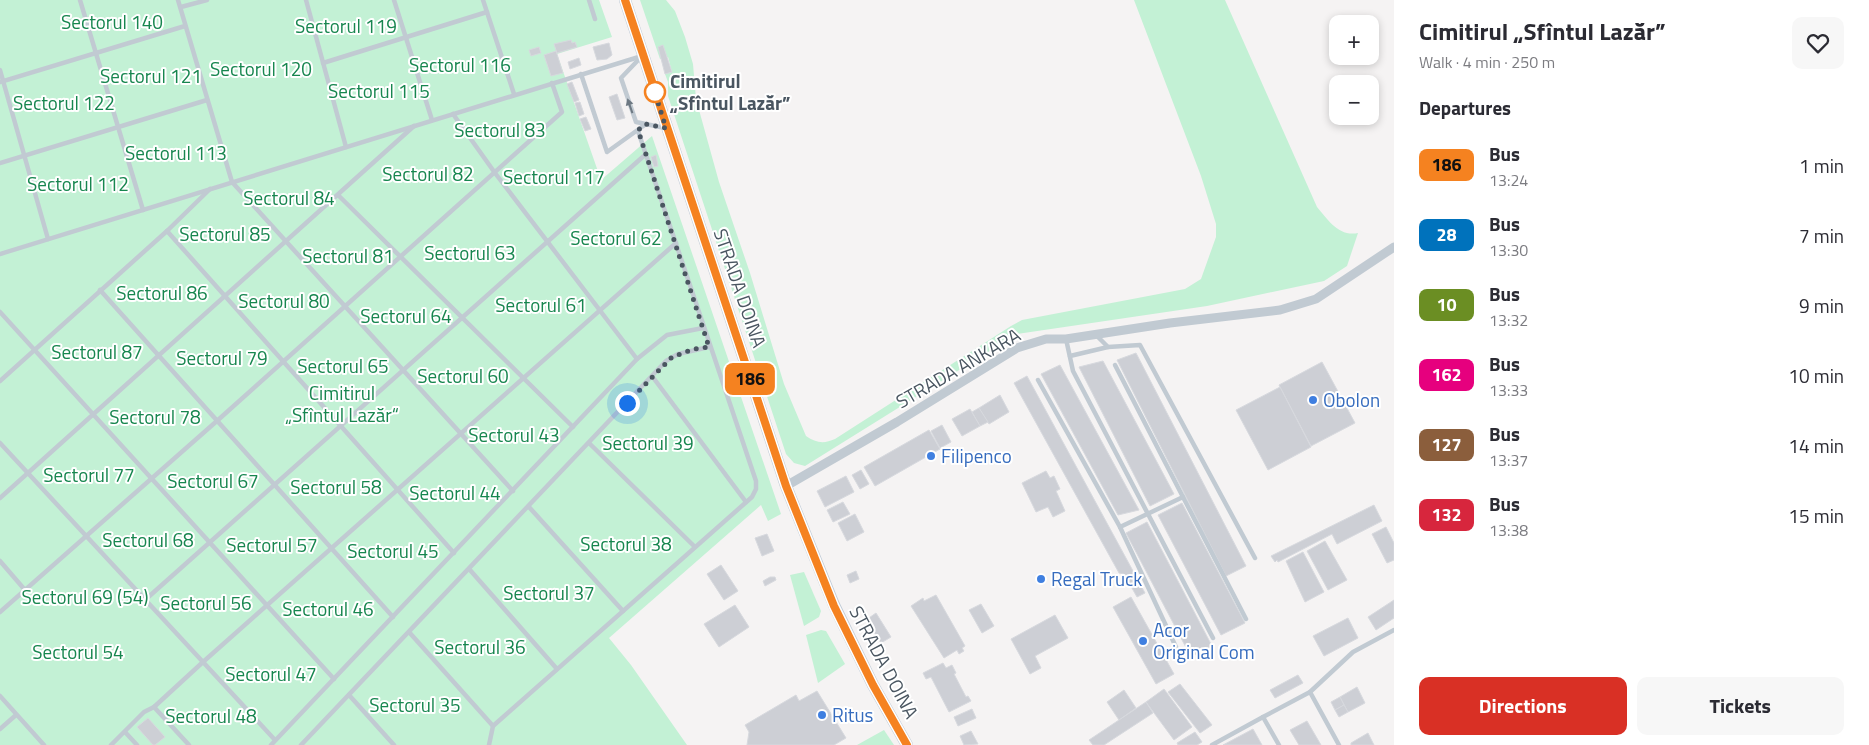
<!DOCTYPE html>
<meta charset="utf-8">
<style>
:root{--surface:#fff;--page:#f7f7f7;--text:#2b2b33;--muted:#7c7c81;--accent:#d93025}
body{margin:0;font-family:"Titillium Web",sans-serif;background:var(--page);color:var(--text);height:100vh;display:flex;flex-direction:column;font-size:19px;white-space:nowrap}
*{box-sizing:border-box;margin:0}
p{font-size:16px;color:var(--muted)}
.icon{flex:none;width:28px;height:28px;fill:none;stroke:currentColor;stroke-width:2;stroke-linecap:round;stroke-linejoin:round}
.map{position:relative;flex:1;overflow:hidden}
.sheet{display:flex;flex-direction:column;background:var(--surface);width:475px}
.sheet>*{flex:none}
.badge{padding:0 10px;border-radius:8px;font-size:18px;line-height:32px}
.buttons{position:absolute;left:1329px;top:15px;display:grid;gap:10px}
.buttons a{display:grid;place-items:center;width:50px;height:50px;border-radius:10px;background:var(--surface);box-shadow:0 2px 8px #0003;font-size:25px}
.you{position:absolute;width:25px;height:25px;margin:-12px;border:4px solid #fff;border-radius:50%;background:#1a73e8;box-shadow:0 0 0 8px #1a73e833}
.map>.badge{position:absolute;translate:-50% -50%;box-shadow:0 0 0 2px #fff}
h2{padding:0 25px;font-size:19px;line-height:45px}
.round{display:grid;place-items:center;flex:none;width:52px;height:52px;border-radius:10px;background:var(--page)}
.overview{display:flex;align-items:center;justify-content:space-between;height:85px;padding:0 25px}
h1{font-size:24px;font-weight:700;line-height:38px}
.cta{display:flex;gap:10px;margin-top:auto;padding:10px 25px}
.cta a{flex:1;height:58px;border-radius:10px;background:var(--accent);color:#fff;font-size:20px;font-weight:700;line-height:58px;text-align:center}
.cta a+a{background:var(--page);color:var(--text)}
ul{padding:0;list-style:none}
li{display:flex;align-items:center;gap:15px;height:70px;padding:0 25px}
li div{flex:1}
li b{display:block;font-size:19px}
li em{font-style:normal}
li .badge{min-width:55px;font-weight:700;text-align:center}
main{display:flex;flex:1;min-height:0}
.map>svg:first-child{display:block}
.green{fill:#c3f1d5}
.building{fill:#cdcfd5;stroke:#d7d9de}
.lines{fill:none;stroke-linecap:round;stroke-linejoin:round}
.lane{stroke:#c1cad2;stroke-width:4.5}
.street{stroke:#c1cad2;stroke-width:9}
.secondary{stroke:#c1cbd6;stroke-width:12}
.oneway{fill:#6e7983}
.line-casing{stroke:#fff;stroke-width:11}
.line{stroke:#f58220;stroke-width:8}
.walk{stroke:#4a5661;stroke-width:5;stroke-dasharray:0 9}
.stop-dot{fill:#fff;stroke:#f58220;stroke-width:2.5}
.shop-dot{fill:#3f7fe0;stroke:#fff;stroke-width:2}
.labels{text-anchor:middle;stroke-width:4;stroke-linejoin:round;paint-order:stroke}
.park-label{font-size:19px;fill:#17864f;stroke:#fff}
.stop-label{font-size:19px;font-weight:bold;fill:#4a5661;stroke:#fff;text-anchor:start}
.street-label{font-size:19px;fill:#4a5661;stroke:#fff}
.shop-label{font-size:19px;fill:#366cbe;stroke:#fff;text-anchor:start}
</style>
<main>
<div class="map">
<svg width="1394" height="745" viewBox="0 0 1394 745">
<rect width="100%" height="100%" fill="#f5f3f3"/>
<g class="green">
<path d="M0 0H599L612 37 557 54 601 180 652 136 781 514 768 521 761 505 609 638 631 665 687 745H0Z"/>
<path d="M640 0H666L675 11 685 37 693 64 696 99 719 182 750 273 784 384 806 436C816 443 824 444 835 439L1011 326 1022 320 1185 289 1201 279 1216 237V224L1201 176 1134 0H1225L1317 207C1328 220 1339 237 1358 233L1347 266 1324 281 1207 306 1017 334 805 466 794 463 786 454 668 96V82L665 74 672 72 668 57 660 59Z"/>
<path d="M804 572 821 611 819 617 804 626 790 575Z"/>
<path d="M821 630 826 631 845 664 818 683 806 635Z"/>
<path d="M884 730 894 745H857Z"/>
</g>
<g class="building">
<path d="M571 40 572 43 575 42 577 47 557 53 554 44Z"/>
<path d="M609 43 612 55 607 59 597 60 593 47Z"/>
<path d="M663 45 672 72 665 74 658 47Z"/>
<path d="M539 47 541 53 531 56 529 50Z"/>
<path d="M556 51 563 73 551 76 544 55Z"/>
<path d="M579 58 581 65 570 69 568 62Z"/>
<path d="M572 82 579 100 574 102 567 84Z"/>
<path d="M617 94 625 118 617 120 609 97Z"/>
<path d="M580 102 584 114 579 116 575 103Z"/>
<path d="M586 117 591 129 585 131 580 119Z"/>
<path d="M656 155 658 166 654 167 651 157Z"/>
<path d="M1136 353 1246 566 1226 576 1117 360Z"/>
<path d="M1103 361 1174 494 1150 506 1079 367Z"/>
<path d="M1322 362 1355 423 1311 446 1279 385Z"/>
<path d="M1060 365 1139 510 1118 515 1041 374Z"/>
<path d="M1027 376 1145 593 1137 597 1124 574 1119 573 1014 383Z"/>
<path d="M1280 387 1311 447 1268 470 1236 410Z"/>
<path d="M1000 395 1009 412 989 424 979 408Z"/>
<path d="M979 408 988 422 980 426 972 412Z"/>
<path d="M970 409 980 426 962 436 952 419Z"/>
<path d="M942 425 951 442 940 448 931 431Z"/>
<path d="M929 430 940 449 875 486 864 467Z"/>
<path d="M861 470 869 484 860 489 852 475Z"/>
<path d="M1046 471 1050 478 1054 476 1060 489 1056 491 1065 511 1053 517 1048 507 1036 512 1022 483Z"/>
<path d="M846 476 854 492 825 507 817 491Z"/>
<path d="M843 502 850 514 833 522 827 510Z"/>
<path d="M1182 503 1245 623 1221 635 1158 515Z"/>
<path d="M1374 505 1382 521 1337 544 1332 534 1278 562 1277 560 1275 562 1271 556Z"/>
<path d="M855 514 864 532 847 541 838 523Z"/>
<path d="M1147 522 1212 646 1191 657 1126 533Z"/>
<path d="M1386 527 1394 543V560L1387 563 1372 534Z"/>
<path d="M767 534 774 551 762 556 755 538Z"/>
<path d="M1325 541 1347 580 1328 590 1307 551Z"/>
<path d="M1303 552 1324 592 1305 602 1286 561Z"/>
<path d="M721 565 738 591 724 600 707 574Z"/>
<path d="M856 571 859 579 850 583 847 575Z"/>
<path d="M770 577H775L776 580 765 586 763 581Z"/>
<path d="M936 595 965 646 962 648 964 651 959 654 957 650 944 658 911 606 923 598 924 601Z"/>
<path d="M1131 597 1174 674 1156 684 1113 607Z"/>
<path d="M1394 600V618L1376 630 1368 617Z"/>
<path d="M981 604 994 626 982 633 969 610Z"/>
<path d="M735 605 749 627 719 647 704 624Z"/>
<path d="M876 613 891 637 881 643 866 620Z"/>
<path d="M1055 615 1068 638 1035 656 1041 668 1030 674 1011 639Z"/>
<path d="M1348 618 1358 638 1324 656 1313 636Z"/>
<path d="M943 663 946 668 952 665 956 673 954 674 966 697 968 696 971 701 949 712 931 677 926 679 923 673Z"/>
<path d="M1298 675 1303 683 1275 698 1270 690Z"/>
<path d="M1180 684 1212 725 1200 733 1168 692Z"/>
<path d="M1357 687 1365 703 1348 712 1340 697Z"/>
<path d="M1164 689 1192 727 1174 740 1146 702Z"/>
<path d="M1124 690 1136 708 1119 720 1107 702Z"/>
<path d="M817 691 846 738 834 745H747L749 732 745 725 796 695 799 701Z"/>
<path d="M1340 697 1344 705 1335 710 1331 702Z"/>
<path d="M1146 702 1153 713 1104 745H1093L1089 740Z"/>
<path d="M1344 705 1348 712 1339 717 1335 710Z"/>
<path d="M972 709 976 718 958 726 954 717Z"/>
<path d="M148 718 165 737 155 745H153L137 727Z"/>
<path d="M1307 721 1321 745H1299L1290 730Z"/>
<path d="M1253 729 1262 745H1223Z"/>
<path d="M971 731 978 744 964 745 960 736Z"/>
<path d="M1195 732 1202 742 1197 745H1178L1177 743Z"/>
<path d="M1368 733 1374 745H1351V743Z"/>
</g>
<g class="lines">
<g class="lane">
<path d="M80 0 143 210"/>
<path d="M178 0 232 182 513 491"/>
<path d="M306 0 346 147"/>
<path d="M394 0 432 120"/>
<path d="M483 0 514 94"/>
<path d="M589 0 595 19"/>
<path d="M181 7 207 0"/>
<path d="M642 56 621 78 636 122 665 128"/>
<path d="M323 63 487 12"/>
<path d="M0 70 48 239"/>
<path d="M581 74 607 152 646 124"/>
<path d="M0 82 185 26"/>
<path d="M453 114 495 173 637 359"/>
<path d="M0 163 207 100"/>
<path d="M338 195 573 427"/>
<path d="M167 231 454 553"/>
<path d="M0 254 642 56"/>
<path d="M100 290 393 617"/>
<path d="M0 312 334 679"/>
<path d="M1095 334 1108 347 1140 345 1255 558"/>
<path d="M1066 339 1073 371 1213 638"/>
<path d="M1070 356 1108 347"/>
<path d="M1115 365 1183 497"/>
<path d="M652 376 746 502"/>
<path d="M1038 380 1120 527 1183 497 1246 619"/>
<path d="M0 381 167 231 210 189"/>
<path d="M0 443 203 662 154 707 144 712 111 745"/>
<path d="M590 444 695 547"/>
<path d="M0 498 414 126"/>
<path d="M529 507 623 611"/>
<path d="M1120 527 1182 660"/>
<path d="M0 561 25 590"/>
<path d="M470 570 557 669"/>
<path d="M145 600 646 154"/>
<path d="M0 612 218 420 562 112 552 83"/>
<path d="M409 632 493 726"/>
<path d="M1310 692 1339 745"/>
<path d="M349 695 394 745"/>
<path d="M0 696 44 745"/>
<path d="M154 707 189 745"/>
<path d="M0 729 16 715"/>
<path d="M125 732 137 745"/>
<path d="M275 740 203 662 676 243"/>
<path d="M271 745 637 359 667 335 703 328"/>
<path d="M301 745 666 361 678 354 709 347"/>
<path d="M489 745 493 726 752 497 756 489V481L638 131"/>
<path d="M1212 745 1263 717"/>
<path d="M1279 745 1263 717 1310 692 1353 652 1394 630"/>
</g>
<path class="street" d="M786 486 897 422 1017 348 1046 339H1066L1170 323 1280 310 1316 299 1394 247"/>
<path class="secondary" d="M625 0 786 486 834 605 873 685 907 745"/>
</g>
<defs><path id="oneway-solid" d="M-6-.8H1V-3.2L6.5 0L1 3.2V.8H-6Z" transform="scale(1.25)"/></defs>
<use class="oneway" href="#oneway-solid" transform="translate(630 106) rotate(-109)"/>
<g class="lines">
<g class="line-casing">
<path id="line" d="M625 0 786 486 834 606 873 685 907 745"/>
</g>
<use href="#line" class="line"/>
<path class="walk" d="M627 403 672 357 694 349 709 347 638 130 646 124 666 128 654 90 655 92"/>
</g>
<circle class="stop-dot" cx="655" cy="92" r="10"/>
<g class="shop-dot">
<circle cx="1313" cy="400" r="5"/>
<circle cx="931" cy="456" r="5"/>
<circle cx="1041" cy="579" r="5"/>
<circle cx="1143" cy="641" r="5"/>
<circle cx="822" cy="715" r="5"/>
</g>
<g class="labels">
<g class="park-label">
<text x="112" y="29">Sectorul 140</text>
<text x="346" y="33">Sectorul 119</text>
<text x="460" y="72">Sectorul 116</text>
<text x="261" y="76">Sectorul 120</text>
<text x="151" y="83">Sectorul 121</text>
<text x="379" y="98">Sectorul 115</text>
<text x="64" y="110">Sectorul 122</text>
<text x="500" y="137">Sectorul 83</text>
<text x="176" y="160">Sectorul 113</text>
<text x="428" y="181">Sectorul 82</text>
<text x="554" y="184">Sectorul 117</text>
<text x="78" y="191">Sectorul 112</text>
<text x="289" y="205">Sectorul 84</text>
<text x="225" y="241">Sectorul 85</text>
<text x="616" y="245">Sectorul 62</text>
<text x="470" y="260">Sectorul 63</text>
<text x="348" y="263">Sectorul 81</text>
<text x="162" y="300">Sectorul 86</text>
<text x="284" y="308">Sectorul 80</text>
<text x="541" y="312">Sectorul 61</text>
<text x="406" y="323">Sectorul 64</text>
<text x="97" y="359">Sectorul 87</text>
<text x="222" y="365">Sectorul 79</text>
<text x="343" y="373">Sectorul 65</text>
<text x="463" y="383">Sectorul 60</text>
<text x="342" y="400">Cimitirul<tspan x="342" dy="22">„Sfîntul Lazăr“</tspan></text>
<text x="155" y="424">Sectorul 78</text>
<text x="514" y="442">Sectorul 43</text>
<text x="648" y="450">Sectorul 39</text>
<text x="89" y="482">Sectorul 77</text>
<text x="213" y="488">Sectorul 67</text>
<text x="336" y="494">Sectorul 58</text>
<text x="455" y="500">Sectorul 44</text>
<text x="148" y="547">Sectorul 68</text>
<text x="626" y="551">Sectorul 38</text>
<text x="272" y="552">Sectorul 57</text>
<text x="393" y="558">Sectorul 45</text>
<text x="549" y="600">Sectorul 37</text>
<text x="85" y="604">Sectorul 69 (54)</text>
<text x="206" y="610">Sectorul 56</text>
<text x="328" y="616">Sectorul 46</text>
<text x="480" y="654">Sectorul 36</text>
<text x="78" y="659">Sectorul 54</text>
<text x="271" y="681">Sectorul 47</text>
<text x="415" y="712">Sectorul 35</text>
<text x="211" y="723">Sectorul 48</text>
</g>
<g class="stop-label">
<text x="670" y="88">Cimitirul<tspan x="670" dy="22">„Sfîntul Lazăr”</tspan></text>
</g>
<g class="street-label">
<text transform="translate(740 288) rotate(71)" y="7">STRADA DOINA</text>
<text transform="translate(958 368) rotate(-30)" y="7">STRADA ANKARA</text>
<text transform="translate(884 662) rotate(62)" y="7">STRADA DOINA</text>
</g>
<g class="shop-label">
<text x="1323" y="407">Obolon</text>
<text x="941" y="463">Filipenco</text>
<text x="1051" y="586">Regal Truck</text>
<text x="1153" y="637">Acor<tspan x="1153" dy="22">Original Com</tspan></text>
<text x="832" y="722">Ritus</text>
</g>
</g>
</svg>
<div class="buttons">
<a>+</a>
<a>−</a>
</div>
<div class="you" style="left:627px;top:403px"></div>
<b class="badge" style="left:750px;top:379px;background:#f58220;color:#111">186</b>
</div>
<section class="sheet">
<div class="overview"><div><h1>Cimitirul „Sfîntul Lazăr”</h1><p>Walk · 4 min · 250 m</p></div><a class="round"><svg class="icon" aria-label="heart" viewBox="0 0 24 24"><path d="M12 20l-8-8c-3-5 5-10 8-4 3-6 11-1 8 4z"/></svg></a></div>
<h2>Departures</h2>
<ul>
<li><span class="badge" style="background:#f58220;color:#111">186</span><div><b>Bus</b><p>13:24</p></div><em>1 min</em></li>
<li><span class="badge" style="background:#0072bc;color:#fff">28</span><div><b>Bus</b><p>13:30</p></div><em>7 min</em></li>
<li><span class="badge" style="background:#6b8e23;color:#fff">10</span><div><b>Bus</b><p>13:32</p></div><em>9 min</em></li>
<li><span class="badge" style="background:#e6007e;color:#fff">162</span><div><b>Bus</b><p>13:33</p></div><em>10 min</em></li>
<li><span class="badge" style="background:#8b5e3c;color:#fff">127</span><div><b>Bus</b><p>13:37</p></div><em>14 min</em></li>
<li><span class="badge" style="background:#d7263d;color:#fff">132</span><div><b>Bus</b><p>13:38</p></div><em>15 min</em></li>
</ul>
<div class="cta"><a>Directions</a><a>Tickets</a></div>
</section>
</main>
